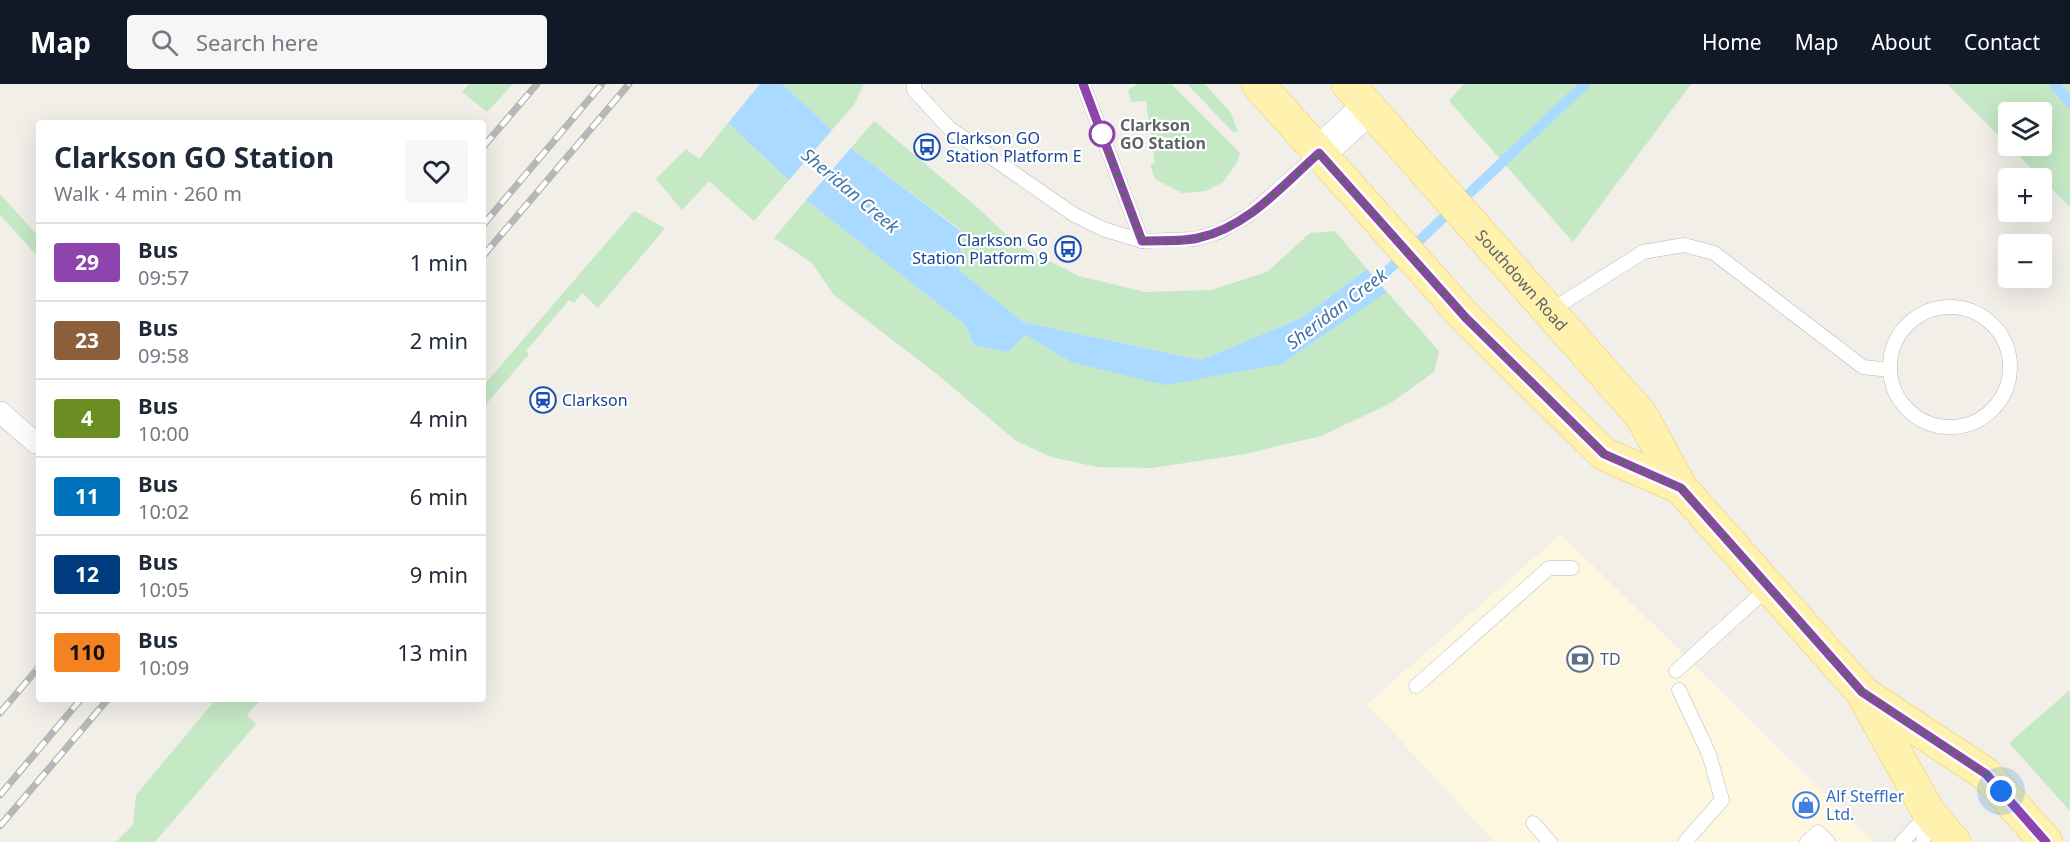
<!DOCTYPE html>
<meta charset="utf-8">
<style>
:root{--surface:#fff;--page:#f6f6f7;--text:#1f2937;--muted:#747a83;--line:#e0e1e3;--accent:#111827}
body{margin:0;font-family:"Noto Sans",sans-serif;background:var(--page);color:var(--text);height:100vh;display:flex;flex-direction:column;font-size:22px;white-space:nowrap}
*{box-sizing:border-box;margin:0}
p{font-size:20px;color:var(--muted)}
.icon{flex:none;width:33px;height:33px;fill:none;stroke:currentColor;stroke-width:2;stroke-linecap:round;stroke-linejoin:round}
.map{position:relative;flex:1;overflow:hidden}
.details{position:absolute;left:36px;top:36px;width:450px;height:582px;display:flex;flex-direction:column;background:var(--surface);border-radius:6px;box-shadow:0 6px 24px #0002}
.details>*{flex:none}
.badge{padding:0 12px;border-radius:4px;font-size:21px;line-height:39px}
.fabs{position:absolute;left:1998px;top:18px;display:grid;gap:12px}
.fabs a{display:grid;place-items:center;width:54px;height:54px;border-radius:6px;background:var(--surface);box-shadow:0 6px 24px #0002;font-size:30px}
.you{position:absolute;width:30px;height:30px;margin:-15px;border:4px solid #fff;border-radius:50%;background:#1a73e8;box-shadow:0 0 0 9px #1a73e833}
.map>.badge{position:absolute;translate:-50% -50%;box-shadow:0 0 0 3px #fff}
.round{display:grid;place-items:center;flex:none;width:63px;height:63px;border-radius:6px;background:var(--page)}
.headline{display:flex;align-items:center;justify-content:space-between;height:102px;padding:0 18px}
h1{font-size:28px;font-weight:700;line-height:45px}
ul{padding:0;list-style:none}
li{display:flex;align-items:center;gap:18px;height:78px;padding:0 18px;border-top:2px solid var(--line)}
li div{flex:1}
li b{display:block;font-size:22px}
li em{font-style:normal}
li .badge{min-width:66px;font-weight:700;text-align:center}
header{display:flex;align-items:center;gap:36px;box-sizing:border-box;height:84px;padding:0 30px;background:var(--accent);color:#fff}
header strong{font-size:28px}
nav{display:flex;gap:33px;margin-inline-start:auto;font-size:21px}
.search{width:420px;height:54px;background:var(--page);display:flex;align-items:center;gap:15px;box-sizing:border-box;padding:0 21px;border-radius:6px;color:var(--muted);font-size:22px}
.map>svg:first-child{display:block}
.commercial{fill:#fef7e0}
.green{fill:#c5e8c5}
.water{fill:#aadaff}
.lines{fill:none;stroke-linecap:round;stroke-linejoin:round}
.stream{stroke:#aadaff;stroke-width:10}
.service-casing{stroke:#b5b8bc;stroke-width:15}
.pedestrian-casing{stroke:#b5b8bc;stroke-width:22}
.secondary-casing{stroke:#b6babf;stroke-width:34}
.primary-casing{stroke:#f2c960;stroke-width:34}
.service{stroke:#fff;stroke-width:14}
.pedestrian{stroke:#fff;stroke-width:21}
.secondary{stroke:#fff;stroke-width:33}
.primary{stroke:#fff2af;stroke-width:33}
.rail-casing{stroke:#b6b7b8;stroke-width:7}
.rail{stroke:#fff;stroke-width:4.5;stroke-dasharray:14;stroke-linecap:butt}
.line-casing{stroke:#fff;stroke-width:14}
.line{stroke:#8e44ad;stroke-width:9}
.walk{stroke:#5f6368;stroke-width:6;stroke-dasharray:0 10.8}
.stop-dot{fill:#fff;stroke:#8e44ad;stroke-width:3}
.labels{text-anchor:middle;stroke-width:4.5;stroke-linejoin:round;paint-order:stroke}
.stop-label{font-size:16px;font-weight:bold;fill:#5f6368;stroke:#fff;text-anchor:start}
.transit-label{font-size:16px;fill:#164399;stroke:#fff;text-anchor:start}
.street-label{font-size:16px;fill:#5f6368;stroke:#fff}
.service-label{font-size:16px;fill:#4e5e75;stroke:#fff;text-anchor:start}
.shop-label{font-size:16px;fill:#366cbe;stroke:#fff;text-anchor:start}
.water-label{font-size:18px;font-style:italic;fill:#4174aa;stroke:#fff}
</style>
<header>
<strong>Map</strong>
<div class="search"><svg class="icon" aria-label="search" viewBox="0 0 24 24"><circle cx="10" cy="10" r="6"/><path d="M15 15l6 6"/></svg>Search here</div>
<nav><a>Home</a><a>Map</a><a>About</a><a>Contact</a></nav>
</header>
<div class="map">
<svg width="2070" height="758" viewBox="0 0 2070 758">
<rect width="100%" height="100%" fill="#f1efe8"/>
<path class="commercial" d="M1561 450 1874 758H1494L1367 620Z"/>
<g class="green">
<path d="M469 0H513L487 28 462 8Z"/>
<path d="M782 0H864L854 21 832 46Z"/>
<path d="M1138 0H1171L1240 69 1236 80 1223 98 1206 107 1182 109 1155 95 1150 81 1155 79 1146 17 1131 18 1128 6Z"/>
<path d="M1187 0H1205L1231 29 1238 48H1233Z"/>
<path d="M1464 0H1691L1573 158 1449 17Z"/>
<path d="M1947 0H2070V123L2009 62H2042V28H2008V61Z"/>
<path d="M874 37 978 124 1016 160 1079 192 1145 208 1211 206 1267 188 1310 149 1335 147 1367 185 1301 234 1201 276 1023 238 959 186 962 147 851 64Z"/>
<path d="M728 39 789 96 754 137 709 97 682 126 656 95 686 65 699 75Z"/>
<path d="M0 110 39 153V174L0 131Z"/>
<path d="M806 116 965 241 974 261 1025 251 1071 278 1282 280 1387 208 1439 267 1434 288 1389 320 1321 352 1245 370 1152 384 1097 383 1051 373 1015 356 938 291 834 211 811 178 774 154Z"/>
<path d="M634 127 665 144 598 224 582 209 574 219 569 216 526 267 529 270 483 324V302Z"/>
<path d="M2070 606V727L2009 659Z"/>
<path d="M216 615H261L247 631 256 640 155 758H116L133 741 136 711Z"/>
</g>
<g class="water">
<path d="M760 0H782L832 46 789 96 728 39Z"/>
<path d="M851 64 962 148 959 186 1023 238 1201 276 1301 234 1367 185 1387 208 1282 280 1165 301 1071 278 1025 251 1008 268 974 261 965 241 806 116Z"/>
</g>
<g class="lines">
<g class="stream">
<path d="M2054 0 2070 19"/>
<path d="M799 65 840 99"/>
<path d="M1367 206 1585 0"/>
</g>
<g class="service-casing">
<g id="service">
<path d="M914 0V6L949 44 1073 130 1103 145 1142 157 1195 155 1219 148 1249 131 1319 69"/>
<path d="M1083 0 1142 157"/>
<circle cx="1950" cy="283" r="60"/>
<path d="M1550 227 1643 168 1684 161 1714 169 1863 283 1890 286"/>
<path d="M1676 587 1768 504"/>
<path d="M1416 602 1549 484H1572"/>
<path d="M1679 606 1709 670 1722 716 1685 758"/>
<path d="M1533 739 1550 758"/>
<path d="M1807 758 1818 748 1828 758"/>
<path d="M1902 758 1929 729"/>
<path d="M1923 758 1928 734"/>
</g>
</g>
<g class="pedestrian-casing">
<path id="pedestrian" d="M0 328 36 359"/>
</g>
<g class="secondary-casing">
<path id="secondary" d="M1319 69 1369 23"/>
</g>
<g class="primary-casing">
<g id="primary">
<path d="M1258 0 1466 234 1604 370 1681 404"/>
<path id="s1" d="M1348 0 1641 331 1681 404 1862 608 1929 729 1954 758"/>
<path d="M1866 611 1986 690 2046 758"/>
</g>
</g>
<use href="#service" class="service"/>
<use href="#pedestrian" class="pedestrian"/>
<use href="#secondary" class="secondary"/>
<use href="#primary" class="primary"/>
<g class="rail-casing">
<g id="rail">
<path d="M483 63 537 0"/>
<path d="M483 141 602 0"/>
<path d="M483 172 629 0"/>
<path d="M0 629 39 583"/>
<path d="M0 711 81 615"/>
<path d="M0 742 108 615"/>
</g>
</g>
<use href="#rail" class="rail"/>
</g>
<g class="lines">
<g class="line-casing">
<path id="line" d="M1083 0 1142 157C1160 156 1181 158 1198 154 1248 143 1283 101 1319 69L1466 234 1604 370 1681 404 1862 608 1986 690 2046 758"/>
</g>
<use href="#line" class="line"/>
<path class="walk" d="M1102 50 1100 45 1142 157C1160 156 1181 158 1198 154 1248 143 1283 101 1319 69L1466 234 1604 370 1681 404 1862 608 1986 690 2001 707"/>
</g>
<defs>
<g id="bus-ring" transform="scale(1.35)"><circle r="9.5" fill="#fff" stroke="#1a4fb4" stroke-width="1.5"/><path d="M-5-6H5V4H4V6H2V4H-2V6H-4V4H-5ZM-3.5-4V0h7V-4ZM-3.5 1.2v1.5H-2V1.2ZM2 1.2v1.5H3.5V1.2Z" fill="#1a4fb4"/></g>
<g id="station-ring" transform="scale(1.35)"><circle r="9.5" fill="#fff" stroke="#1a4fb4" stroke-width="1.5"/><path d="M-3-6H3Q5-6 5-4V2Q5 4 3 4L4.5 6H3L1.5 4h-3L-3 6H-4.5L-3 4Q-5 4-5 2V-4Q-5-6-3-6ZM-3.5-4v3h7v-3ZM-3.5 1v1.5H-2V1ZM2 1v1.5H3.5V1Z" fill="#1a4fb4"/></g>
<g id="bank-ring" transform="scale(1.35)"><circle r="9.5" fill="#fff" stroke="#5c6f8a" stroke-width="1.5"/><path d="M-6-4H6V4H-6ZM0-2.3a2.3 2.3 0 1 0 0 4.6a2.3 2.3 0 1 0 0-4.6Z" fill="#5c6f8a"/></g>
<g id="shop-ring" transform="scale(1.35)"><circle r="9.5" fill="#fff" stroke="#3f7fe0" stroke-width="1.5"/><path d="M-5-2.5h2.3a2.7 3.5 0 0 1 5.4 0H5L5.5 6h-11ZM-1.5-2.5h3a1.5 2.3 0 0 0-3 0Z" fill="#3f7fe0"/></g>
</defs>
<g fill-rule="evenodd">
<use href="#bus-ring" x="927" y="63"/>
<use href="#bus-ring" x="1068" y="165"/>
<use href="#station-ring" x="543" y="316"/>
<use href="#bank-ring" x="1580" y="575"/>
<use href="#shop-ring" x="1806" y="721"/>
</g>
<circle class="stop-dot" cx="1102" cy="50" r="12"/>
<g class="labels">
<g class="stop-label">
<text x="1120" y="47">Clarkson<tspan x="1120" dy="18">GO Station</tspan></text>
</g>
<g class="transit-label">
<text x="946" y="60">Clarkson GO<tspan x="946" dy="18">Station Platform E</tspan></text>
<text x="1048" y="162" text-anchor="end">Clarkson Go<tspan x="1048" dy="18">Station Platform 9</tspan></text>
<text x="562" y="322">Clarkson</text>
</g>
<g class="street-label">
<text dy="6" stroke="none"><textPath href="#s1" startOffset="262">Southdown Road</textPath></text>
</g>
<g class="service-label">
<text x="1600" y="581">TD</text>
</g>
<g class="shop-label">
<text x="1826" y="718">Alf Steffler<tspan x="1826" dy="18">Ltd.</tspan></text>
</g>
<g class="water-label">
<text transform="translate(850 107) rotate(40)" y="6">Sheridan Creek</text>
<text transform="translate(1337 225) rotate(-37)" y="6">Sheridan Creek</text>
</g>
</g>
</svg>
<div class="fabs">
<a><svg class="icon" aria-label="layers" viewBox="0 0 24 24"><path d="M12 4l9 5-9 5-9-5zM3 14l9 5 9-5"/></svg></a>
<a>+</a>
<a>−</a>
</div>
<div class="you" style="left:2001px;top:707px"></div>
<section class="details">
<div class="headline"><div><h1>Clarkson GO Station</h1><p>Walk · 4 min · 260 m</p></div><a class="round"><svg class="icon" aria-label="heart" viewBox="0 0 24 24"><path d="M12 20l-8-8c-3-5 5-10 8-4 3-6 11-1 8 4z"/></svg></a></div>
<ul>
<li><span class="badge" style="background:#8e44ad;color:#fff">29</span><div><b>Bus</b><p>09:57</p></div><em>1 min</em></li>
<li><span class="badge" style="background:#8b5e3c;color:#fff">23</span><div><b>Bus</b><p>09:58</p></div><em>2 min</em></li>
<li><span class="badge" style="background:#6b8e23;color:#fff">4</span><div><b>Bus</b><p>10:00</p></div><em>4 min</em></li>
<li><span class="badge" style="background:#0072bc;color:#fff">11</span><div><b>Bus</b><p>10:02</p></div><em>6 min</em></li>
<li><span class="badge" style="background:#003b80;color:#fff">12</span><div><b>Bus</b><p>10:05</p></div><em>9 min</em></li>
<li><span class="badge" style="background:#f58220;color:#111">110</span><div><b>Bus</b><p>10:09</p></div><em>13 min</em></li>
</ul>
</section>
</div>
